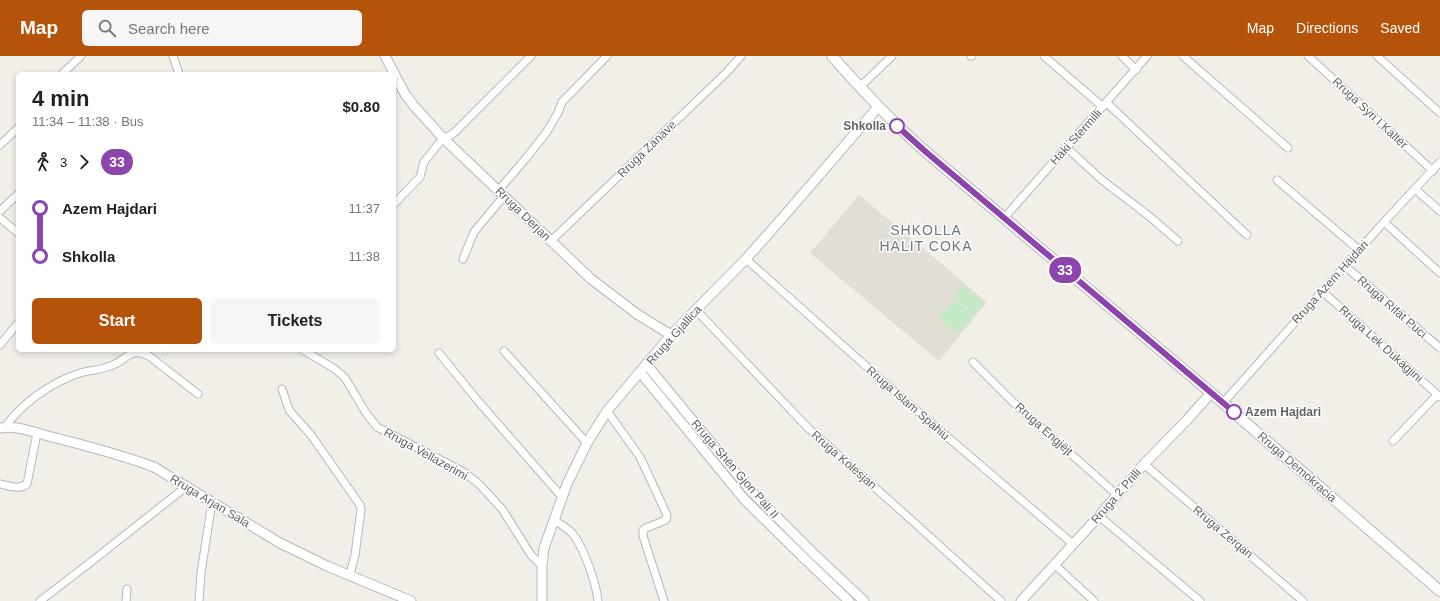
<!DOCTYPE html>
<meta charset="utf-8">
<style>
:root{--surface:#fff;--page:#f6f6f6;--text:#222;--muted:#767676;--accent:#b45309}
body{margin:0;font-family:Helvetica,sans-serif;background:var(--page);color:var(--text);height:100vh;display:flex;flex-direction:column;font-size:15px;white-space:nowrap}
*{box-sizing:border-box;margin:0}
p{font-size:13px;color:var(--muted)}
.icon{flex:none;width:22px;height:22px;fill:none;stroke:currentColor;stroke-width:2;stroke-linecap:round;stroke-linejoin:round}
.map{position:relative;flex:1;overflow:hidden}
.details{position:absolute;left:16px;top:16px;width:380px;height:280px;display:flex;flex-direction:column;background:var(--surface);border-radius:6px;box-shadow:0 2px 6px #0003}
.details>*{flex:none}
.badge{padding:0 8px;border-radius:13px;font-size:14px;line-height:26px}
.map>.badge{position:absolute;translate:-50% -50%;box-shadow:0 0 0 2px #fff}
.legs{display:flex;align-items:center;gap:6px;height:44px;padding:0 16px;font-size:13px}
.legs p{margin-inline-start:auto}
.headline{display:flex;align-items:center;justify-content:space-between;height:68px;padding:0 16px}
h1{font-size:22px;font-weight:700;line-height:30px}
.cta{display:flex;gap:8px;margin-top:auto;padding:8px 16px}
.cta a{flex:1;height:46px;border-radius:6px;background:var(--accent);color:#fff;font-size:16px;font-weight:700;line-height:46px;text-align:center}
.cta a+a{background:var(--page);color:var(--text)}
ul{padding:0 16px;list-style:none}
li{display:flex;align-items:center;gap:14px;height:48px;font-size:15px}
li i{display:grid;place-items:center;width:6px;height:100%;margin:0 5px;background:currentColor}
li i::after{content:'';width:10px;height:10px;margin:-5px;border:3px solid;border-radius:50%;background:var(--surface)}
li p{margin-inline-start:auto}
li:first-child i{background:linear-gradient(#0000 50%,currentColor 0)}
li:last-child i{background:linear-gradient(currentColor 50%,#0000 0)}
header{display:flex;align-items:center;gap:24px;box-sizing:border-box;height:56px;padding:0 20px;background:var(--accent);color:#fff}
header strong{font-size:19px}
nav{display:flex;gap:22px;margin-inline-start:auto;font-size:14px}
.search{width:280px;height:36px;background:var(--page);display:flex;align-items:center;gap:10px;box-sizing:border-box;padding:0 14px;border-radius:6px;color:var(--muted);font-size:15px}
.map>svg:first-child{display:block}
.education{fill:#e1ded6}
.garden{fill:#c5e8c5}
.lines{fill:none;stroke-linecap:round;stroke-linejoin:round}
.minor-casing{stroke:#b5b8bc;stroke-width:9}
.tertiary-casing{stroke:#b5b8bc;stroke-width:11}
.secondary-casing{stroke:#b6babf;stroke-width:12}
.minor{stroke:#fff;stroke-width:7}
.tertiary{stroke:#fff;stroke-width:9}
.secondary{stroke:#fff;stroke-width:10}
.line-1-casing{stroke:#fff;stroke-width:9}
.line-1{stroke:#8e44ad;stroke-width:6}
.stop-1-dot{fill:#fff;stroke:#8e44ad;stroke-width:2}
.labels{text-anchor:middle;stroke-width:3;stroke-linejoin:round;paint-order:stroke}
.street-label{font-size:12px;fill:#5f6368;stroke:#fff}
.stop-label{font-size:12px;font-weight:bold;fill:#5f6368;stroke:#fff;text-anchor:end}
.quarter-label{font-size:14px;letter-spacing:1px;fill:#70757a;stroke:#fff}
</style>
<header>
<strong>Map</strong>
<div class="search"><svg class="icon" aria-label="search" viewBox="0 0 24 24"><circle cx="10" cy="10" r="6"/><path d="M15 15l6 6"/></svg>Search here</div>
<nav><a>Map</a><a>Directions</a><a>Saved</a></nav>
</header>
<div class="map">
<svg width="1440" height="545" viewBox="0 0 1440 545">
<rect width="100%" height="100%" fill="#f1efe8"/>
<path class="education" d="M859 139 987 246 939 305 810 197Z"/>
<g class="garden">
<path d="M963 229 984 247 975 258 954 240Z"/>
<path d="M955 243 974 259 958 278 939 262Z"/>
</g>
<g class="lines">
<g class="minor-casing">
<g id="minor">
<path d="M173 0 179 18"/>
<path d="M971 0H972"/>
<path d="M1044 0 1103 51"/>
<path d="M1122 0 1136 14"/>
<path d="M1183 0 1288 92"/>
<path d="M1308 0 1433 115"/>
<path d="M1377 0 1440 57"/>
<path d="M62 18 81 0"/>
<path d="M860 31 892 0"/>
<path d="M1107 47 1247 179"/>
<path d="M0 89 18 72"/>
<path d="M1067 92 1102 124 1149 160 1178 185"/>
<path d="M1277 124 1359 194"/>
<path d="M1415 133 1440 155"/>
<path d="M498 135 527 101 546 77 558 57 562 46 607 0"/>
<path d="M394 148 420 121 424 106 440 86 455 76 531 0"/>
<path d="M0 155 18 138"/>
<path d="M0 162 18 177"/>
<path d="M1004 162 1147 0"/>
<path d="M1384 166 1440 217"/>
<path d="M551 185 727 16 741 0"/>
<path d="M463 203 474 176 504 140"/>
<path d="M746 203 896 337 1073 488"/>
<path d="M1345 210 1440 292"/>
<path d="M1322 235 1440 341"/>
<path d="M696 254 808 372 908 461 1001 545"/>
<path d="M0 289 18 267"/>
<path d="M303 294 335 313 345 322 366 357 377 371 443 405 465 417 479 428 502 453 531 499 542 510"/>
<path d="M504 295 587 387"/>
<path d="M439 297 478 345 562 441"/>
<path d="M973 306 1015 348 1116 438"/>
<path d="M282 333 289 354 311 379 360 449 361 454 355 499 350 518"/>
<path d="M1223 347 1384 166 1440 106"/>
<path d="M607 355 640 401 667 459 666 464 646 472 643 474V480L664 545"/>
<path d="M5 371C22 347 52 326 80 317 90 314 102 314 113 309 127 303 131 291 149 300L198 338"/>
<path d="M1393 385 1437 339"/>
<path d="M1144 408C1197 454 1250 499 1303 545"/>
<path d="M0 428C9 430 20 434 27 428L37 377"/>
<path d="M1099 460 1200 545"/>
<path d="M554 464C560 468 567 472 572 477 584 492 596 526 598 545"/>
<path d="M1054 508 1094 545"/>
<path d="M40 545 96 502 187 430"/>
<path d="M126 545 127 533"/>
<path d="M199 545 201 517 212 446"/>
</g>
</g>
<g class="tertiary-casing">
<g id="tertiary">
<path d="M385 0 405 38 414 50 444 83 591 223 637 258 671 279"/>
<path d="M646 308 750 434 813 497 864 545"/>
<path d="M640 316 744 443 806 504 849 545"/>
<path d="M0 372C15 369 33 376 48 380 84 389 119 398 154 411L280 487 327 510 411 545"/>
<path d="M542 545V510L544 492 567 428 587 387 607 355 671 279 746 203 784 160 878 51"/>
<path d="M1021 545 1099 460 1144 408 1187 364 1211 337"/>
</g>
</g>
<g class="secondary-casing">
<path id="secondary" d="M832 0C862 34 892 66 926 96L1216 341 1440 535"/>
</g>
<use href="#minor" class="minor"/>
<use href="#tertiary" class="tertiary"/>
<use href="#secondary" class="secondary"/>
</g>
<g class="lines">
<g class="line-1-casing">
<path id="line-1" d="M897 70 926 96 1234 356"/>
</g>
<use href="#line-1" class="line-1"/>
</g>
<g class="stop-1-dot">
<circle cx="897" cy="70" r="7"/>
<circle cx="1234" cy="356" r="7"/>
</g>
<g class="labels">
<g class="street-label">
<text transform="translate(1370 57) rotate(43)" y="4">Rruga Syri I Kaltër</text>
<text transform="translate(1076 81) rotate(-48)" y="4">Haki Stermilli</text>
<text transform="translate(647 93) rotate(-44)" y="4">Rruga Zanave</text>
<text transform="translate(523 158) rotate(44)" y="4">Rruga Derjan</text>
<text transform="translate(1330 226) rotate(-48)" y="4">Rruga Azem Hajdari</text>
<text transform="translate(1392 251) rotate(41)" y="4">Rruga Rifat Puci</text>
<text transform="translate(674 279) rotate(-48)" y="4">Rruga Gjallica</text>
<text transform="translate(1381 288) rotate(42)" y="4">Rruga Lek Dukagjini</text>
<text transform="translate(908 347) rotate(41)" y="4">Rruga Islam Spahiu</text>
<text transform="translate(1044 373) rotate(42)" y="4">Rruga Engjëjt</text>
<text transform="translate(426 398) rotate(29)" y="4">Rruga Vellazerimi</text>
<text transform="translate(844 404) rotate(41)" y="4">Rruga Kolesjan</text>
<text transform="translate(1297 411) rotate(41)" y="4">Rruga Demokracia</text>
<text transform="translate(735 413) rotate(49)" y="4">Rruga Shën Gjon Pali II</text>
<text transform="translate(1116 440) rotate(-49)" y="4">Rruga 2 Prilli</text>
<text transform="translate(210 445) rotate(31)" y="4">Rruga Arjan Sala</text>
<text transform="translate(1223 476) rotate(40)" y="4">Rruga Zerqan</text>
</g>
<g class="stop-label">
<text x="886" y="74">Shkolla</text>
<text x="1245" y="360" text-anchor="start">Azem Hajdari</text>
</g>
<g class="quarter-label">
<text x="926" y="179">SHKOLLA<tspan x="926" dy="16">HALIT COKA</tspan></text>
</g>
</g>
</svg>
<b class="badge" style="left:1065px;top:214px;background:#8e44ad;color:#fff">33</b>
<section class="details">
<div class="headline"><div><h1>4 min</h1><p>11:34 – 11:38 · Bus</p></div><b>$0.80</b></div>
<div class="legs"><svg class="icon" aria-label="walk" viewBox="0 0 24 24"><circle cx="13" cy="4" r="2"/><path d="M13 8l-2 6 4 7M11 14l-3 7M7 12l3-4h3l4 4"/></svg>3<svg class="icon" aria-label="forward" viewBox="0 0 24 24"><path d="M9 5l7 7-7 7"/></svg><b class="badge" style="background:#8e44ad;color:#fff">33</b></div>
<ul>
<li><i style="color:#8e44ad"></i><b>Azem Hajdari</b><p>11:37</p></li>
<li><i style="color:#8e44ad"></i><b>Shkolla</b><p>11:38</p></li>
</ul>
<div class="cta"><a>Start</a><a>Tickets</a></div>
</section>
</div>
